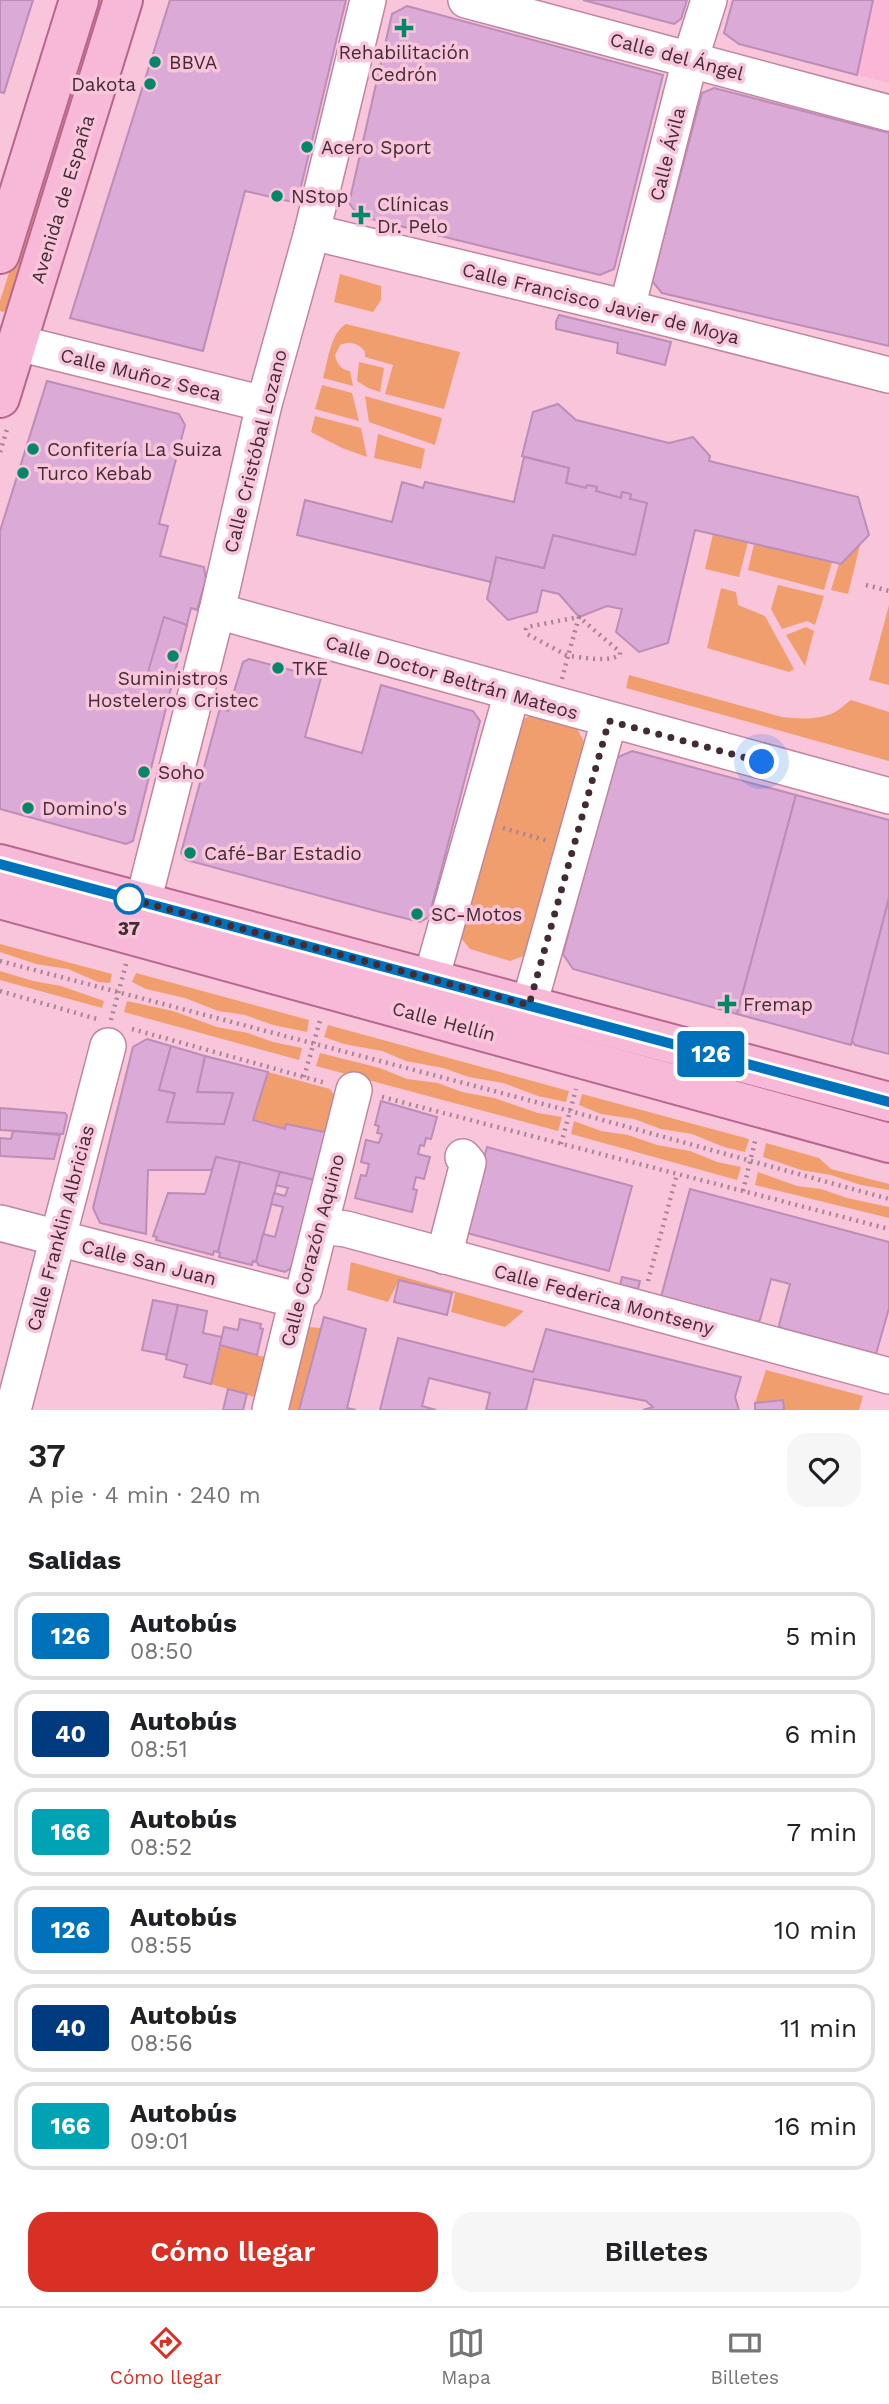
<!DOCTYPE html>
<html lang="es">
<meta charset="utf-8">
<style>
:root{--surface:#fff;--page:#f6f6f6;--text:#202124;--muted:#757577;--line:#e0e0e0;--accent:#d93025}
body{margin:0;font-family:"Work Sans",sans-serif;background:var(--page);color:var(--text);height:100vh;display:flex;flex-direction:column;font-size:26px;white-space:nowrap}
*{box-sizing:border-box;margin:0}
p{font-size:23px;color:var(--muted)}
.icon{flex:none;width:38px;height:38px;fill:none;stroke:currentColor;stroke-width:2;stroke-linecap:round;stroke-linejoin:round}
.map{position:relative;height:1410px;overflow:hidden}
.panel{display:flex;flex-direction:column;background:var(--surface);flex:1}
.panel>*{flex:none}
.badge{padding:0 14px;border-radius:5px;font-size:24px;line-height:46px}
.you{position:absolute;width:35px;height:35px;margin:-18px;border:5px solid #fff;border-radius:50%;background:#1a73e8;box-shadow:0 0 0 10px #1a73e833}
.map>.badge{position:absolute;translate:-50% -50%;box-shadow:0 0 0 4px #fff}
h2{padding:0 28px;font-size:26px;line-height:63px}
.round{display:grid;place-items:center;flex:none;width:74px;height:74px;border-radius:21px;background:var(--page)}
.summary{display:flex;align-items:center;justify-content:space-between;height:119px;padding:0 28px}
h1{font-size:33px;font-weight:600;line-height:52px}
.cta{display:flex;gap:14px;margin-top:auto;padding:14px 28px}
.cta a{flex:1;height:80px;border-radius:21px;background:var(--accent);color:#fff;font-size:28px;font-weight:600;line-height:80px;text-align:center}
.cta a+a{background:var(--page);color:var(--text)}
ul{padding:0;list-style:none}
li{display:flex;align-items:center;gap:21px;height:88px;margin:0 14px 10px;padding:0 14px;border:4px solid var(--line);border-radius:21px}
li div{flex:1}
li b{display:block;font-size:26px}
li em{font-style:normal}
li .badge{min-width:77px;font-weight:700;text-align:center}
.dock{display:flex;justify-content:space-around;align-items:center;height:98px;border-top:2px solid var(--line);background:var(--surface);font-size:19px;color:var(--muted)}
.dock a{display:grid;justify-items:center;gap:4px}
.dock .current{color:var(--accent)}
.map>svg:first-child{display:block}
.built{fill:#fcb6d6}
.green{fill:#f09e6e}
.building{fill:#dbaad6;stroke:#bc8db7;stroke-width:2}
.lines{fill:none;stroke-linecap:round;stroke-linejoin:round}
.minor-casing{stroke:#c085a0;stroke-width:38}
.major-casing{stroke:#b5678e;stroke-width:42}
.path{stroke:#aa8394;stroke-width:4.5;stroke-dasharray:2 5;stroke-linecap:butt}
.minor{stroke:#fff;stroke-width:35}
.major{stroke:#f8b8d7;stroke-width:38}
.line-casing{stroke:#fff;stroke-width:16}
.line{stroke:#0072bc;stroke-width:10}
.walk{stroke:#432b36;stroke-width:7;stroke-dasharray:0 12.6}
.poi-dot{fill:#068669;stroke:#f8c5db;stroke-width:2.5}
.stop-dot{fill:#fff;stroke:#0072bc;stroke-width:3.5}
.labels{text-anchor:middle;stroke-width:7;stroke-linejoin:round;paint-order:stroke}
.poi-label{font-size:19px;fill:#432b36;stroke:#f8c5db;text-anchor:start}
.street-label{font-size:19px;fill:#432b36;stroke:#f8c5db}
.stop-label{font-size:19px;font-weight:bold;fill:#432b36;stroke:#f8c5db}
</style>
<div class="map">
<svg width="889" height="1410" viewBox="0 0 889 1410">
<rect width="100%" height="100%" fill="#f8c5db"/>
<path class="built" d="M873 0H889V83L857 75Z"/>
<g class="green">
<path d="M96 0H105L8 309 3 312 0 311V301Z"/>
<path d="M340 274 381 286V300L373 312 334 302Z"/>
<path d="M346 324 460 352 444 409 385 394 393 365 365 357V352C359 343 350 341 340 345L335 355C337 364 341 370 350 371L353 386 323 378C328 362 330 333 346 324Z"/>
<path d="M359 362 384 368 380 392 368 388 357 381Z"/>
<path d="M322 385 352 393 359 421 315 409Z"/>
<path d="M365 396 442 418 435 445 369 422Z"/>
<path d="M315 416 361 428 367 457 342 448 311 432Z"/>
<path d="M378 434 425 449 421 469 374 458Z"/>
<path d="M713 534 748 542 739 577 705 569Z"/>
<path d="M754 544 832 562 824 590 748 570Z"/>
<path d="M860 545 848 594 831 590 839 564H841Z"/>
<path d="M778 585 824 596 815 625 807 621 782 629 771 609Z"/>
<path d="M721 588 736 592 738 605 765 616 794 669 789 672 707 648Z"/>
<path d="M889 605V685L869 680Z"/>
<path d="M806 627 814 631 805 666 786 635Z"/>
<path d="M629 675 782 717C799 719 818 720 833 713 840 710 845 704 851 700L889 712V761L626 688Z"/>
<path d="M532 715 576 727 584 742 526 955 510 961 470 949 459 936 519 721Z"/>
<path d="M0 944 112 974 110 983 98 982 68 969 36 964 0 952Z"/>
<path d="M0 971 33 981 61 986 104 1001 102 1008 0 980Z"/>
<path d="M136 973 309 1020 307 1032 273 1025 245 1015 218 1011 185 998 146 989 132 982Z"/>
<path d="M127 1001 173 1011 217 1027 248 1033 273 1042 302 1048 299 1060 124 1012Z"/>
<path d="M328 1025 569 1091 566 1102 538 1096 503 1083 469 1077 443 1068 406 1061 382 1051 344 1044 324 1037Z"/>
<path d="M320 1053 380 1068 407 1079 438 1083 462 1092 494 1098 538 1113 562 1117 558 1131 316 1066Z"/>
<path d="M268 1072 330 1089 337 1099 329 1133 286 1124 285 1129 253 1120Z"/>
<path d="M582 1094 749 1139 745 1152 724 1147 692 1134 661 1129 634 1119 601 1114 579 1105Z"/>
<path d="M574 1121 601 1131 628 1135 657 1145 690 1151 717 1162 741 1167 737 1180 571 1134Z"/>
<path d="M766 1143 819 1158 831 1169 889 1184V1190L861 1185 831 1175 801 1170 763 1157Z"/>
<path d="M758 1172 797 1186 821 1189 847 1198 889 1207V1218L755 1185Z"/>
<path d="M351 1262 524 1311 505 1327 451 1312 455 1293 399 1280 388 1302 347 1290Z"/>
<path d="M308 1327 321 1328 299 1410H287Z"/>
<path d="M220 1345 268 1358 258 1398 211 1384Z"/>
<path d="M766 1370 863 1396 859 1410H782V1400L755 1403Z"/>
</g>
<g class="building">
<path d="M0 0H33L4 93 0 92Z"/>
<path d="M170 0H346L297 203 245 191 203 351 70 318Z"/>
<path d="M583 0H687L681 19 674 24Z"/>
<path d="M733 0H873L857 75 739 44 724 33Z"/>
<path d="M407 6 663 75 614 269 600 275 359 216 349 203 392 14Z"/>
<path d="M714 88 889 133V346L662 293 652 281 702 93Z"/>
<path d="M559 315 671 342 665 365 617 353 618 343 556 329V322Z"/>
<path d="M47 381 179 414 185 425 159 524 168 526 160 556 204 567 206 579 197 610 191 608 133 841 126 844 0 809V531Z"/>
<path d="M558 404 576 420 669 443 693 437 710 456 709 461 858 497 869 535 841 564 695 530 668 643 639 652 616 632 622 609 607 606 579 617 559 594 542 590 537 612 508 620 487 599 496 557 544 568 553 535 635 555 647 503 630 499 631 494 622 492 621 498 596 491 597 487 587 485 586 488 566 483 569 468 522 456 533 412Z"/>
<path d="M524 457 569 468 566 483 586 488 587 485 597 487 596 491 621 498 622 492 631 494 630 499 647 503 635 555 553 535 544 568 496 557 491 582 297 535 305 500 392 522 402 482 423 488 425 482 514 502Z"/>
<path d="M164 617 187 625 171 686 146 679Z"/>
<path d="M249 659 321 678 305 737 362 753 381 685 473 711 480 721 429 917 420 922 380 912 186 860 181 853 220 708 228 711 243 662Z"/>
<path d="M632 751 796 795 737 1014 573 969 563 954 614 759Z"/>
<path d="M796 795 889 820V898L851 1045 737 1014Z"/>
<path d="M889 898V1054L855 1045 852 1041Z"/>
<path d="M147 1039 171 1046 159 1090 175 1093 167 1122 224 1124 233 1093 197 1092 205 1056 268 1072 253 1120 285 1129 286 1124 329 1133 315 1180 216 1157 212 1170H148L146 1234 100 1223 93 1208 133 1047Z"/>
<path d="M171 1046 205 1056 197 1092 233 1093 224 1124 167 1122 175 1093 159 1090Z"/>
<path d="M381 1101 437 1117 431 1139 426 1138 424 1146 420 1145 418 1154 430 1157 424 1179 416 1177 413 1189 417 1190 412 1212 355 1198 361 1175 366 1176 369 1164 361 1162 366 1140 379 1143 382 1134 377 1133 379 1126 375 1125Z"/>
<path d="M0 1108 65 1113 67 1116 63 1134 0 1130Z"/>
<path d="M13 1131 60 1135 54 1159 0 1156V1138L11 1139Z"/>
<path d="M487 1147 632 1186 609 1271 463 1232Z"/>
<path d="M216 1157 240 1162 218 1252 214 1251 213 1255 156 1240 157 1237 153 1236 168 1193 205 1194Z"/>
<path d="M240 1162 280 1172 256 1262 253 1261 252 1265 219 1257 220 1253 218 1252Z"/>
<path d="M280 1172 315 1180 296 1264 285 1272 258 1265V1263L256 1262 263 1234 275 1237 283 1207 271 1204 274 1193 285 1196 288 1188 276 1185Z"/>
<path d="M690 1189 889 1242V1308L876 1354 781 1328 779 1325 790 1284 771 1279 760 1320 757 1322 661 1297Z"/>
<path d="M622 1277 640 1281 638 1289 620 1285Z"/>
<path d="M399 1280 452 1293 447 1315 394 1302Z"/>
<path d="M153 1300 178 1305 167 1355 142 1350Z"/>
<path d="M178 1305 207 1311 203 1333 222 1337 211 1384 184 1377 187 1365 166 1359Z"/>
<path d="M324 1317 366 1329 347 1408 356 1410H299Z"/>
<path d="M240 1319 261 1324 260 1328 263 1329 257 1355 220 1345 224 1327 238 1330Z"/>
<path d="M546 1329 741 1377 735 1397 739 1410H643L653 1407 646 1401 534 1379 526 1410H486L490 1393 429 1378 422 1406 436 1410H380L398 1338 533 1372Z"/>
<path d="M228 1389 247 1394 243 1410H223Z"/>
<path d="M783 1400 784 1410H755V1403Z"/>
</g>
<g class="lines">
<g class="minor-casing">
<g id="minor">
<path d="M466 0 889 113"/>
<path d="M312 232 627 308 889 375"/>
<path d="M627 308 690 60 709 0"/>
<path d="M18 343 264 404"/>
<path d="M217 611 889 796"/>
<path d="M143 902 217 611 264 404 312 232 368 0"/>
<path d="M431 979 512 693"/>
<path d="M529 1005 609 721"/>
<path d="M0 1223 289 1298 298 1296"/>
<path d="M320 1233 329 1227 346 1229 889 1376"/>
<path d="M444 1256 468 1163 463 1157"/>
<path d="M13 1410 108 1046"/>
<path d="M270 1410 298 1296 304 1290 354 1090"/>
</g>
</g>
<g class="major-casing">
<g id="major">
<path d="M0 254 79 0"/>
<path d="M0 398 123 0"/>
<path d="M0 864 889 1102"/>
<path d="M0 899 889 1143"/>
</g>
</g>
<g class="path">
<path d="M0 452 8 426"/>
<path d="M866 585 889 591"/>
<path d="M579 617 568 656 527 634 526 629 527 627Z"/>
<path d="M562 679 568 656C583 657 606 663 620 655V652L579 617"/>
<path d="M503 828 548 841"/>
<path d="M0 961 570 1111 889 1199"/>
<path d="M0 991 97 1019"/>
<path d="M111 1020 126 964"/>
<path d="M132 1029 326 1083"/>
<path d="M304 1077 321 1017"/>
<path d="M382 1097 889 1229"/>
<path d="M561 1144 576 1089"/>
<path d="M743 1191 756 1137"/>
<path d="M648 1281 677 1174"/>
</g>
<use href="#minor" class="minor"/>
<use href="#major" class="major"/>
</g>
<g class="lines">
<g class="line-casing">
<path id="line" d="M0 864 889 1102"/>
</g>
<use href="#line" class="line"/>
<path class="walk" d="M129 899 119 896 529 1005 609 721 762 762"/>
</g>
<g class="poi-dot">
<path d="M400.5 17.5h7v7h7v7h-7v7h-7v-7h-7v-7h7z"/>
<circle cx="155" cy="62" r="7"/>
<circle cx="150" cy="84" r="7"/>
<circle cx="307" cy="147" r="7"/>
<circle cx="277" cy="196" r="7"/>
<path d="M357.5 204.5h7v7h7v7h-7v7h-7v-7h-7v-7h7z"/>
<circle cx="33" cy="449" r="7"/>
<circle cx="23" cy="473" r="7"/>
<circle cx="173" cy="656" r="7"/>
<circle cx="278" cy="668" r="7"/>
<circle cx="144" cy="772" r="7"/>
<circle cx="28" cy="808" r="7"/>
<circle cx="190" cy="853" r="7"/>
<circle cx="417" cy="914" r="7"/>
<path d="M723.5 993.5h7v7h7v7h-7v7h-7v-7h-7v-7h7z"/>
</g>
<circle class="stop-dot" cx="129" cy="899" r="14"/>
<g class="labels">
<g class="poi-label">
<text x="404" y="59" text-anchor="middle">Rehabilitación<tspan x="404" dy="22">Cedrón</tspan></text>
<text x="169" y="69">BBVA</text>
<text x="136" y="91" text-anchor="end">Dakota</text>
<text x="321" y="154">Acero Sport</text>
<text x="291" y="203">NStop</text>
<text x="377" y="211">Clínicas<tspan x="377" dy="22">Dr. Pelo</tspan></text>
<text x="47" y="456">Confitería La Suiza</text>
<text x="37" y="480">Turco Kebab</text>
<text x="292" y="675">TKE</text>
<text x="173" y="685" text-anchor="middle">Suministros<tspan x="173" dy="22">Hosteleros Cristec</tspan></text>
<text x="158" y="779">Soho</text>
<text x="42" y="815">Domino's</text>
<text x="204" y="860">Café-Bar Estadio</text>
<text x="431" y="921">SC-Motos</text>
<text x="743" y="1011">Fremap</text>
</g>
<g class="street-label">
<text transform="translate(677 56) rotate(15)" y="7">Calle del Ángel</text>
<text transform="translate(667 154) rotate(-76)" y="7">Calle Ávila</text>
<text transform="translate(62 199) rotate(-73)" y="7">Avenida de España</text>
<text transform="translate(601 303) rotate(14)" y="7">Calle Francisco Javier de Moya</text>
<text transform="translate(141 374) rotate(14)" y="7">Calle Muñoz Seca</text>
<text transform="translate(255 451) rotate(-76)" y="7">Calle Cristóbal Lozano</text>
<text transform="translate(452 677) rotate(16)" y="7">Calle Doctor Beltrán Mateos</text>
<text transform="translate(444 1021) rotate(15)" y="7">Calle Hellín</text>
<text transform="translate(60 1228) rotate(-75)" y="7">Calle Franklin Albricias</text>
<text transform="translate(312 1250) rotate(-75)" y="7">Calle Corazón Aquino</text>
<text transform="translate(149 1262) rotate(14)" y="7">Calle San Juan</text>
<text transform="translate(604 1299) rotate(15)" y="7">Calle Federica Montseny</text>
</g>
<g class="stop-label">
<text x="129" y="935">37</text>
</g>
</g>
</svg>
<div class="you" style="left:762px;top:762px"></div>
<b class="badge" style="left:711px;top:1054px;background:#0072bc;color:#fff">126</b>
</div>
<section class="panel">
<div class="summary"><div><h1>37</h1><p>A pie · 4 min · 240 m</p></div><a class="round"><svg class="icon" aria-label="heart" viewBox="0 0 24 24"><path d="M12 20l-8-8c-3-5 5-10 8-4 3-6 11-1 8 4z"/></svg></a></div>
<h2>Salidas</h2>
<ul>
<li><span class="badge" style="background:#0072bc;color:#fff">126</span><div><b>Autobús</b><p>08:50</p></div><em>5 min</em></li>
<li><span class="badge" style="background:#003b80;color:#fff">40</span><div><b>Autobús</b><p>08:51</p></div><em>6 min</em></li>
<li><span class="badge" style="background:#00a3b4;color:#fff">166</span><div><b>Autobús</b><p>08:52</p></div><em>7 min</em></li>
<li><span class="badge" style="background:#0072bc;color:#fff">126</span><div><b>Autobús</b><p>08:55</p></div><em>10 min</em></li>
<li><span class="badge" style="background:#003b80;color:#fff">40</span><div><b>Autobús</b><p>08:56</p></div><em>11 min</em></li>
<li><span class="badge" style="background:#00a3b4;color:#fff">166</span><div><b>Autobús</b><p>09:01</p></div><em>16 min</em></li>
</ul>
<div class="cta"><a>Cómo llegar</a><a>Billetes</a></div>
</section>
<nav class="dock">
<a class="current"><svg class="icon" aria-label="directions" viewBox="0 0 24 24"><path d="M12 3l9 9-9 9-9-9zM9 14v-3h6M13 9l2 2-2 2"/></svg>Cómo llegar</a>
<a><svg class="icon" aria-label="map" viewBox="0 0 24 24"><path d="M3 6l6-2 6 2 6-2v14l-6 2-6-2-6 2zM9 4v14M15 6v14"/></svg>Mapa</a>
<a><svg class="icon" aria-label="tickets" viewBox="0 0 24 24"><path d="M3 7h18v10H3zM15 7v10"/></svg>Billetes</a>
</nav>
